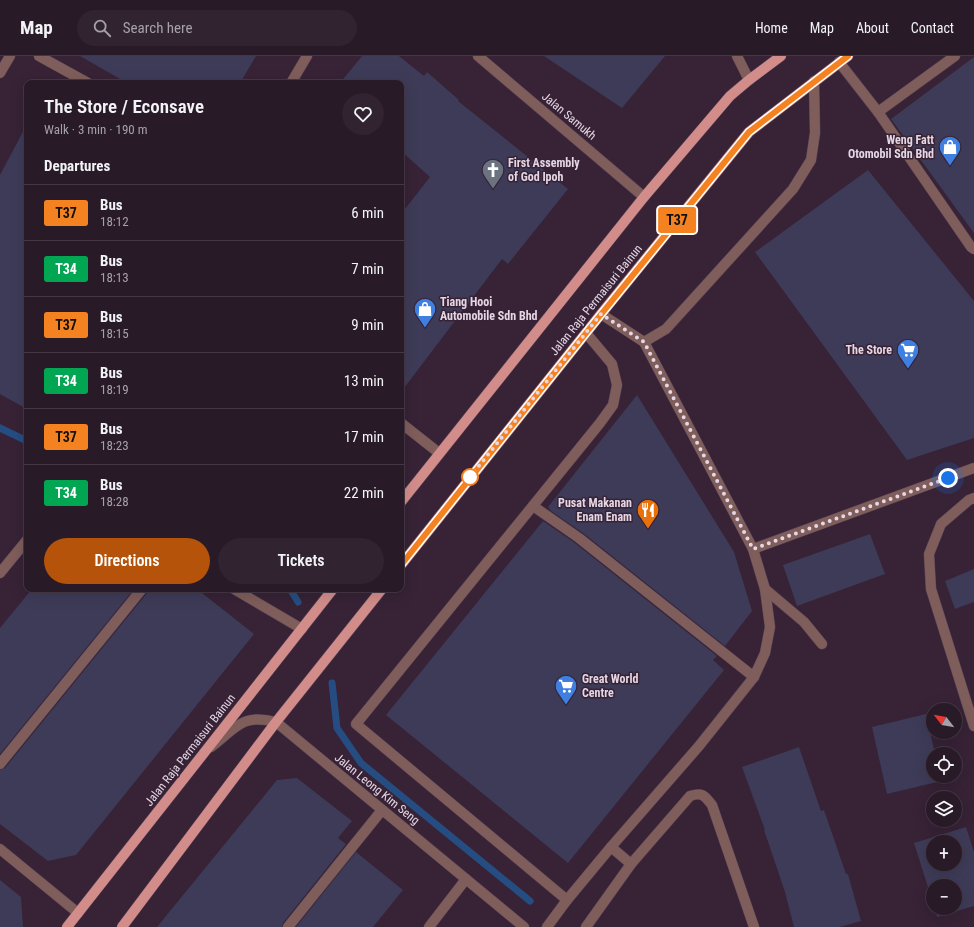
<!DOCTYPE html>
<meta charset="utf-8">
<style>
:root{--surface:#291a28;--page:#312330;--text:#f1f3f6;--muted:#a5a1a8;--line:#453845;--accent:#b45309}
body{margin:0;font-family:"Roboto Condensed",sans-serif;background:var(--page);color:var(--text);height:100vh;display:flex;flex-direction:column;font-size:15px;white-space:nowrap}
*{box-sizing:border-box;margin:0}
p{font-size:13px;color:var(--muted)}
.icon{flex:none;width:22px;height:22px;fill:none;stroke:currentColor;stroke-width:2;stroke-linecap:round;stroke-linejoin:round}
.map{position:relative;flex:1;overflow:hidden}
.side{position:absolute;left:24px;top:24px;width:380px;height:512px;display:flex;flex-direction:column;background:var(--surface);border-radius:8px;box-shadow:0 4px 16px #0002,0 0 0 1px var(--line)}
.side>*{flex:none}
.badge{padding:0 8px;border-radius:3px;font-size:14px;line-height:26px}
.needle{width:26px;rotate:301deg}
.fabs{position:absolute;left:926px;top:647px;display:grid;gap:8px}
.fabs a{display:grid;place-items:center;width:36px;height:36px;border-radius:50%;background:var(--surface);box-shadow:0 4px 16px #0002,0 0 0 1px var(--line);font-size:20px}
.you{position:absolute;width:20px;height:20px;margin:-10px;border:3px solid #fff;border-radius:50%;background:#1a73e8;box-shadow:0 0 0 6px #1a73e833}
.map>.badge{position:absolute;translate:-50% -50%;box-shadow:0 0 0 2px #fff}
h2{padding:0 20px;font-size:15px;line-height:36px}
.round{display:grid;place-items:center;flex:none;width:42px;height:42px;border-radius:21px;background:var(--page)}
.headline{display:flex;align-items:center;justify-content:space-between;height:68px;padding:0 20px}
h1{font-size:19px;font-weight:600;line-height:30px}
.cta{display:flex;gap:8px;margin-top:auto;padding:8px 20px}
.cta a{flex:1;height:46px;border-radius:24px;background:var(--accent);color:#fff;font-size:16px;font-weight:600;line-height:46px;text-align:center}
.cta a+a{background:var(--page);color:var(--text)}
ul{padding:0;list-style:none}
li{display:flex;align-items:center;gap:12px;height:56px;padding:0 20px;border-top:1px solid var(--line)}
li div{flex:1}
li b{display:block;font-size:15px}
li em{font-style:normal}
li .badge{min-width:44px;font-weight:700;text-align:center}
header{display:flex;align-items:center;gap:24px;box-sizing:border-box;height:56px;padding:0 20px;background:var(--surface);border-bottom:1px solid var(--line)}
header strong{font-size:19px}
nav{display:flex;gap:22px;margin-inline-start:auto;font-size:14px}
.search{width:280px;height:36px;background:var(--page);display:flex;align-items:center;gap:10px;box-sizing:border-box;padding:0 14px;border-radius:22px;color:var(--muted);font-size:15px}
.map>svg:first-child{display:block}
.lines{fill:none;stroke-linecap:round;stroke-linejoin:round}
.stream{stroke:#264d82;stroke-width:7}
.building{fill:#3d3b57;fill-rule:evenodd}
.service-casing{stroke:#533f52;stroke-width:11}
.minor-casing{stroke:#533f52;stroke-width:11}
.primary-casing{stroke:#533f52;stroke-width:11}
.service{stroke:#7e5d5b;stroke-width:10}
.minor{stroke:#7e5d5b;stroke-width:10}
.primary{stroke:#d28d8a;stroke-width:10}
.line-casing{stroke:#fff;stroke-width:9}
.line{stroke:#f58220;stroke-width:6}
.walk{stroke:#e5d7e4;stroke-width:4;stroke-dasharray:0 7.2}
.stop-dot{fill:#fff;stroke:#f58220;stroke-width:2}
.labels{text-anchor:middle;stroke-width:3;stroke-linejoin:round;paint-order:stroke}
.street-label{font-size:12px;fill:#e5d7e4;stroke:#372236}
.poi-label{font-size:12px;font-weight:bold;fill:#e5d7e4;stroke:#372236;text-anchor:end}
</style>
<header>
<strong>Map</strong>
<div class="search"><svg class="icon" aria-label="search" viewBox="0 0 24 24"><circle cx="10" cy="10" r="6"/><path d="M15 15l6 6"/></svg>Search here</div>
<nav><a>Home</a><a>Map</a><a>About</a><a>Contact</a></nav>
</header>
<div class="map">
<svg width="974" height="871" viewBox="0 0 974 871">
<rect width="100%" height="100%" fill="#372236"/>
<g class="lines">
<g class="stream">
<path d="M0 372 27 385"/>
<path d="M290 533 298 546"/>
<path d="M332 627 337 672 361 707 530 845"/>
</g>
</g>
<g class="building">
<path d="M80 0H256L240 27H127Z"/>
<path d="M362 0H399L424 20 427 16 459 44 458 45 568 133 508 208 502 203 401 336V158L430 121 401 95V27H340Z"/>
<path d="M544 0H665L622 52Z"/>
<path d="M974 1V177L891 63Z"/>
<path d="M27 68V353L0 338V119Z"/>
<path d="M868 114 974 245V382L907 404 755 196Z"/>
<path d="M637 339 734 496 752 555 725 590 583 477 551 455 548 451Z"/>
<path d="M543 465 575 487 717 600 713 604 724 614 568 807 386 659Z"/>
<path d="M870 478 885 518 797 550 783 509Z"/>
<path d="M974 513V546L955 553 945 525Z"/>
<path d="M32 533H134L0 698V572Z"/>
<path d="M148 533H197L254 578 76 799 48 805 0 768V714L5 712 147 537Z"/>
<path d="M926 658 935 698H933V720H940L941 725 887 738 872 671Z"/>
<path d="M799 691 821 755 824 754 846 818H848L861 865 840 871H794L785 836 764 774H765L742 711Z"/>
<path d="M297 722 352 765 338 782 346 788 283 867 282 871H157L277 724Z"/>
<path d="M966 771 974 796V850L937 861 935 852H955V830H933V847L914 787ZM933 786H955V808H933Z"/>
<path d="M356 796 403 834 373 871H296Z"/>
<path d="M0 824 21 841 23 871H0Z"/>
</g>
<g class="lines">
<g class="service-casing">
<g id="service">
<path d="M737 0 749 24"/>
<path d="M955 0 878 56 971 191 974 193"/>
<path d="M839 6 878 56"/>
<path d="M644 286 666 273 793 133 811 104 815 77 814 25"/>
<path d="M401 367 439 397"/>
<path d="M533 450 579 482 754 621"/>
<path d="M753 493 974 412"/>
<path d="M234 533 302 573"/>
<path d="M765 533 804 566 822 588"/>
<path d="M0 708 142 533"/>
<path d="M611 791 631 808"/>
<path d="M567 844 356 668 600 367 613 349 617 329 612 308 586 277"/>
<path d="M288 871 382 754"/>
<path d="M547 871 567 844 611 791 699 690 754 621 765 597 770 571 765 533 753 493 644 286 601 258"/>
<path d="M586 871 631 808 690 740C702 736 704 739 712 749L754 871"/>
</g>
</g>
<g class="minor-casing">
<g id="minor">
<path d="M39 0 88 27"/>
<path d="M478 0 644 141"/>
<path d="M0 17 10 0"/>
<path d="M291 27 307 0"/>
<path d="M974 442 969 444 941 468 929 498 931 533 974 670"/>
<path d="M0 517 27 484"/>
<path d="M211 691C236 672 242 657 276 666L524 871"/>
<path d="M0 793 78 857"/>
<path d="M429 871 466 823"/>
</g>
</g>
<g class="primary-casing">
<g id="primary">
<path d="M401 446 644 141 730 40 749 24 781 0"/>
<path d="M401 509 601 258 749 76 848 0"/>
<path d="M67 871 333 533"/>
<path d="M122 871 276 666 382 533"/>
</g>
</g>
<use href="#service" class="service"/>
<use href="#minor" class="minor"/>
<use href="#primary" class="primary"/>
</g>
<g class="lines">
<g class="line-casing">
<path id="line" d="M401 509 594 267 749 76 848 0"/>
</g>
<use href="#line" class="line"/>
<path class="walk" d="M470 421 601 258 644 286 753 493 948 422"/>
</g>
<defs>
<g id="shop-pin" transform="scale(1.15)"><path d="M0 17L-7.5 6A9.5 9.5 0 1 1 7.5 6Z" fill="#3f7fe0" stroke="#372236"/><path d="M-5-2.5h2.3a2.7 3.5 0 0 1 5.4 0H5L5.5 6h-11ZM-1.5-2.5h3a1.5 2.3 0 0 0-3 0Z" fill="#fff"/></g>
<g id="church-pin" transform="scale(1.15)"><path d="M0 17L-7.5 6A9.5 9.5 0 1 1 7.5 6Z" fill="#6b7280" stroke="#372236"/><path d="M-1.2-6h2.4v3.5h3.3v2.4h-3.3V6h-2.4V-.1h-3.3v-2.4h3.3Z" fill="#fff"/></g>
<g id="supermarket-pin" transform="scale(1.15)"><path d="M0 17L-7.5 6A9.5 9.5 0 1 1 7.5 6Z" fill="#3f7fe0" stroke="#372236"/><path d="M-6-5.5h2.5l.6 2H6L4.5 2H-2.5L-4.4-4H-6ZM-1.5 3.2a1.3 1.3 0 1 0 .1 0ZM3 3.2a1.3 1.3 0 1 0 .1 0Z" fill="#fff"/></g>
<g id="restaurant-pin" transform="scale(1.15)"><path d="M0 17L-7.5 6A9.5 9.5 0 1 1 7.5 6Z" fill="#e8710a" stroke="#372236"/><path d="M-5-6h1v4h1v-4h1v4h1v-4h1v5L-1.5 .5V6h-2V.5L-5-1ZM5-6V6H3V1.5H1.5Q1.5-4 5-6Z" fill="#fff"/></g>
</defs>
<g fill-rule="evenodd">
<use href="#shop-pin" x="950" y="91"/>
<use href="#church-pin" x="493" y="114"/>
<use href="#shop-pin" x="425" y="253"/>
<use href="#supermarket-pin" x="908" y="294"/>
<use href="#restaurant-pin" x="648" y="454"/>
<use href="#supermarket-pin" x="566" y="630"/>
</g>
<circle class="stop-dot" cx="470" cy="421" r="8"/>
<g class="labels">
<g class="street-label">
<text transform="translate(569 60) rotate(40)" y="4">Jalan Samukh</text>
<text transform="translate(596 244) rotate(-51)" y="4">Jalan Raja Permaisuri Bainun</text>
<text transform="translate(190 694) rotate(-52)" y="4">Jalan Raja Permaisuri Bainun</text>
<text transform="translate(377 733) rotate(39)" y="4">Jalan Leong Kim Seng</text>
</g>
<g class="poi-label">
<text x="934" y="88">Weng Fatt<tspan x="934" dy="14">Otomobil Sdn Bhd</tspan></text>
<text x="508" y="111" text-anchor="start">First Assembly<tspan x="508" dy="14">of God Ipoh</tspan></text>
<text x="440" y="250" text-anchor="start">Tiang Hooi<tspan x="440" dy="14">Automobile Sdn Bhd</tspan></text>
<text x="892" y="298">The Store</text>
<text x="632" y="451">Pusat Makanan<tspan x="632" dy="14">Enam Enam</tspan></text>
<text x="582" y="627" text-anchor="start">Great World<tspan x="582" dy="14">Centre</tspan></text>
</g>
</g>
</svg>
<div class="fabs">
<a><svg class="needle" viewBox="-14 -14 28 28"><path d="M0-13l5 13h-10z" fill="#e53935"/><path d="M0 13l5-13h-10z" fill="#a5a1a8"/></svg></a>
<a><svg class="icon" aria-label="locate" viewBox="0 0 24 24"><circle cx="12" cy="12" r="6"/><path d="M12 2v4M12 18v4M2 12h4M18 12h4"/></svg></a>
<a><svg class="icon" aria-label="layers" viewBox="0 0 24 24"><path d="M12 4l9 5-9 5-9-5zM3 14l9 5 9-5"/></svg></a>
<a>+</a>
<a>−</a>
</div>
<div class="you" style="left:948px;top:422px"></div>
<b class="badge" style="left:677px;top:164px;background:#f58220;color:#111">T37</b>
<section class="side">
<div class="headline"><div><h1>The Store / Econsave</h1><p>Walk · 3 min · 190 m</p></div><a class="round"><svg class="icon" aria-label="heart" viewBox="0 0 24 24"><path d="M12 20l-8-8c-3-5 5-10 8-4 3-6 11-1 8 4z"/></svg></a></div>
<h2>Departures</h2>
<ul>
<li><span class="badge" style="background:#f58220;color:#111">T37</span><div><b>Bus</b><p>18:12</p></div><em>6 min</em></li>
<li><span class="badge" style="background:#00a651;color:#fff">T34</span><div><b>Bus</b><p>18:13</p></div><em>7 min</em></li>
<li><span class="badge" style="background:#f58220;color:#111">T37</span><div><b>Bus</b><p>18:15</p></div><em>9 min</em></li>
<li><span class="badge" style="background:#00a651;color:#fff">T34</span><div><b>Bus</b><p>18:19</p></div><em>13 min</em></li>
<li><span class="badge" style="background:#f58220;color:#111">T37</span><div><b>Bus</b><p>18:23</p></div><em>17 min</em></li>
<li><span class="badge" style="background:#00a651;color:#fff">T34</span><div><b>Bus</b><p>18:28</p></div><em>22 min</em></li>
</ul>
<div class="cta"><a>Directions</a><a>Tickets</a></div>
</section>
</div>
